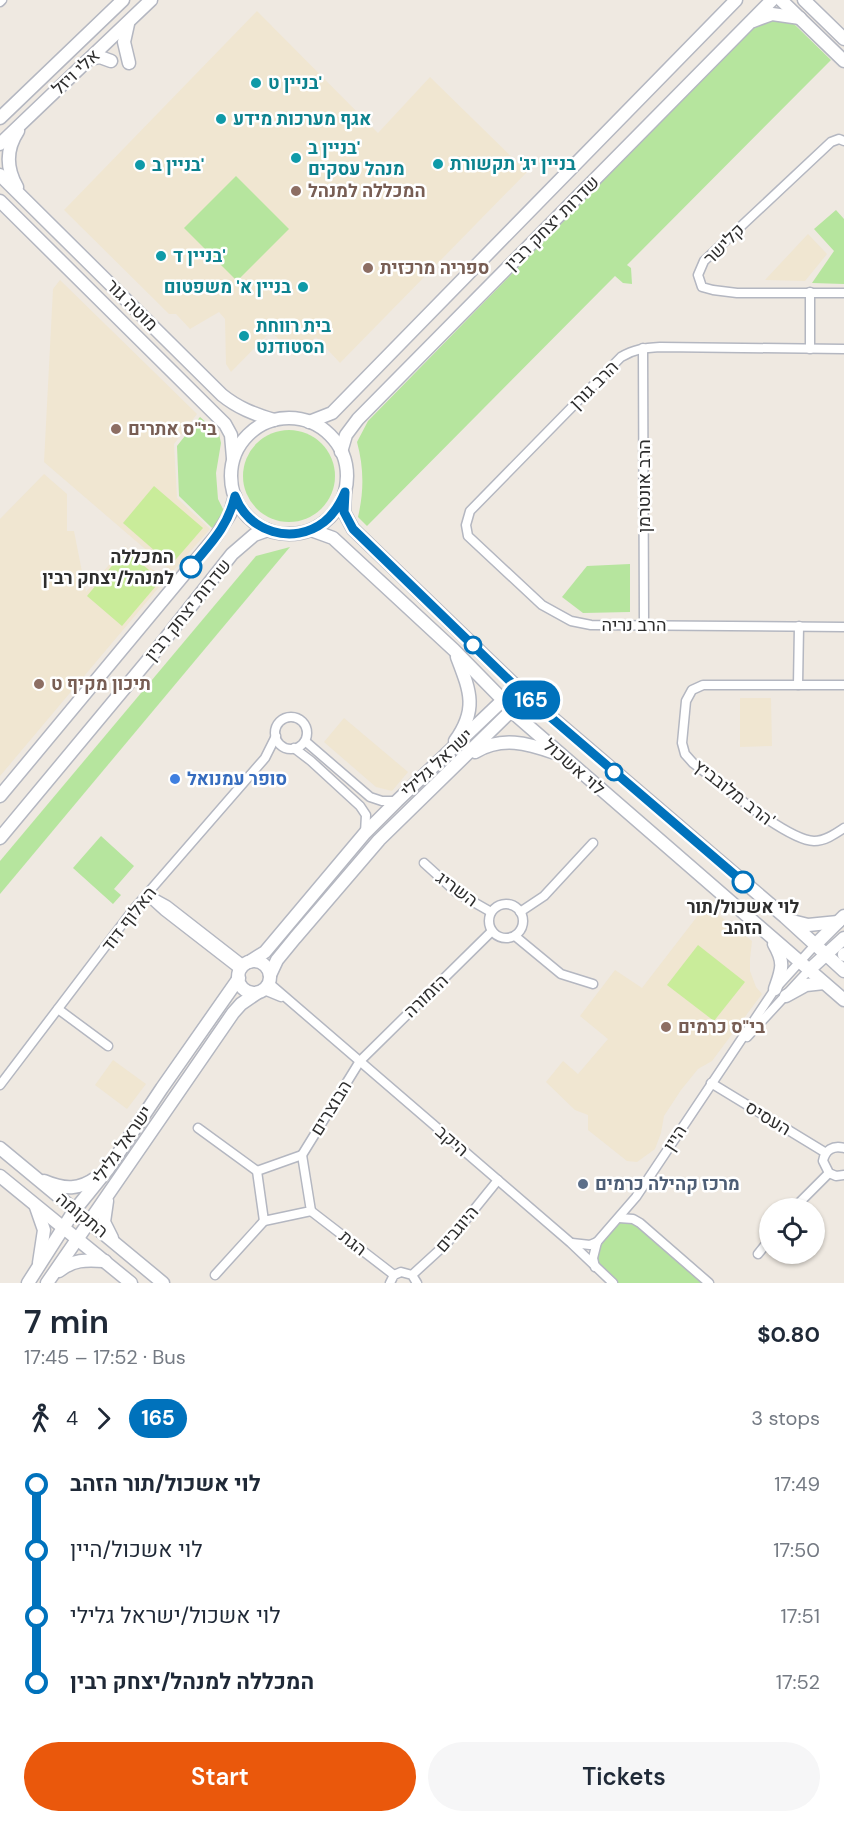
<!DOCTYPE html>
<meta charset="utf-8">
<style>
:root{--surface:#fff;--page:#f6f6f7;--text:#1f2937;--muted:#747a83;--accent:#ea580c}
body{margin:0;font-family:"DM Sans",Heebo,sans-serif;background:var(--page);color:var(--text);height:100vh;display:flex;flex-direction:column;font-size:22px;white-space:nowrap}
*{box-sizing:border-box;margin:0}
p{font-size:20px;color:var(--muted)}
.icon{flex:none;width:33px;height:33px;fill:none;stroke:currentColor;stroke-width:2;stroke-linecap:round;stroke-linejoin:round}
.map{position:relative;height:1283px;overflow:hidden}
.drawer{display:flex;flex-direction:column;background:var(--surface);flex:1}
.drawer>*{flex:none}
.badge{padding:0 12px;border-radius:20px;font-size:21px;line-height:39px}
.fabs{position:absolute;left:759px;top:1198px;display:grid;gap:12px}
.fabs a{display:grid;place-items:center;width:66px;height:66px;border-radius:50%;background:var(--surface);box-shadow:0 2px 4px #0004;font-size:30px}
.map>.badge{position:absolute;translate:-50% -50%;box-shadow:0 0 0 3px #fff}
.legs{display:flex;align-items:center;gap:9px;height:66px;padding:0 24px;font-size:20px}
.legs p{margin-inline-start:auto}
.summary{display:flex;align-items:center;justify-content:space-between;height:102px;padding:0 24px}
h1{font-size:33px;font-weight:600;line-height:45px}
.primary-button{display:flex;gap:12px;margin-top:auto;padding:12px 24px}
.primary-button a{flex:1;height:69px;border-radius:36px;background:var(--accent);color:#fff;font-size:24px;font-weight:600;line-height:69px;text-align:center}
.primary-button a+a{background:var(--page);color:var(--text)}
ul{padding:0 24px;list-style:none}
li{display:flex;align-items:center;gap:21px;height:66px;font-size:22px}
li i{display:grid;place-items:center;width:9px;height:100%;margin:0 8px;background:currentColor}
li i::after{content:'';width:15px;height:15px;margin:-8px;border:4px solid;border-radius:50%;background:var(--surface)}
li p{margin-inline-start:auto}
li:first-child i{background:linear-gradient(#0000 50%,currentColor 0)}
li:last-child i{background:linear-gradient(currentColor 50%,#0000 0)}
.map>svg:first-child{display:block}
.education{fill:#f0e6d1}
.green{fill:#b6e59e}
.pitch{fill:#c9ec9a}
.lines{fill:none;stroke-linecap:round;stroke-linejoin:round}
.street-casing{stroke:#b4b7c1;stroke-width:11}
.secondary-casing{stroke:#b4b7c1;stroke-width:15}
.street{stroke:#fff;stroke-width:8}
.secondary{stroke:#fff;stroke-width:12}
.line-1-casing{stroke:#fff;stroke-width:14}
.line-1{stroke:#0072bc;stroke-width:9}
.culture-dot{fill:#0f9aa8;stroke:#fff;stroke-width:2}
.education-dot{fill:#8d6e63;stroke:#fff;stroke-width:2}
.stop-1-dot{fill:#fff;stroke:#0072bc;stroke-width:3}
.shop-dot{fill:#3f7fe0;stroke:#fff;stroke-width:2}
.service-dot{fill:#5c6f8a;stroke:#fff;stroke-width:2}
.labels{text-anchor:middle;stroke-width:5;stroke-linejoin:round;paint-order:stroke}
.street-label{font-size:18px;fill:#2e2e2e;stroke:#fff}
.culture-label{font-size:18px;font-weight:bold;fill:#0d838f;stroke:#fff;text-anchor:start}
.education-label{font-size:18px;font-weight:bold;fill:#785e54;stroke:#fff;text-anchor:start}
.stop-label{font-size:18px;font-weight:bold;fill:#2e2e2e;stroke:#fff;text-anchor:end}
.shop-label{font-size:18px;font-weight:bold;fill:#366cbe;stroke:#fff;text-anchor:start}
.service-label{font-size:18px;font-weight:bold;fill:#4e5e75;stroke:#fff;text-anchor:start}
</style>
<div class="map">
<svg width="844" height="1283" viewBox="0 0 844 1283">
<rect width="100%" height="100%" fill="#efe9e1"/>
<g class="education">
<path d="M257 11 378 133 430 77 527 172 340 363 316 337 295 357 271 331 231 372 226 364 225 319 219 312 190 329 176 314H169L64 210Z"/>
<path d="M808 234 827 254 805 281 765 280Z"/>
<path d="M60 280 197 414 174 444 177 498 210 529 172 572 44 462 53 289Z"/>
<path d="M44 474 67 494V531H74L86 592 125 546 165 580 0 776V519Z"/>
<path d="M740 698H771L772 746 740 747Z"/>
<path d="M344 718 408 772 392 791 376 787 324 742Z"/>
<path d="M706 905 752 941 750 959V971L756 987 762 994 712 1061 698 1069 681 1090 664 1116 661 1133 655 1149 637 1162 627 1161 588 1130V1115L575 1110 546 1082 563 1061 578 1074 608 1039 580 1016 615 970 642 988Z"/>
<path d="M113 1060 146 1084 127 1109 95 1085Z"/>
</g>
<g class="green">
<path d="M775 19 792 22 831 60 627 265 631 268 632 284 623 283 615 276 367 526 358 517C364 491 364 468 357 442L368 421 751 29Z"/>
<path d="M236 176 289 229 237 281 184 228Z"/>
<path d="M836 210 844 219V284L812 283 834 251 814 229Z"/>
<path d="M200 417 219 434 221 443 216 473 218 499 225 513 212 528 179 496 177 446Z"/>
<circle cx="289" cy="476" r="46"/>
<path d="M290 547 0 894V861L256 556Z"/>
<path d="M630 564V612L583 613 562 597 587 566Z"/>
<path d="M101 836 134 866 114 889 121 895 113 904 73 868Z"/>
<path d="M619 1218 633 1219 709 1283H613L595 1267 594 1251Z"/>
</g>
<g class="pitch">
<path d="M154 486 203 528 171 565 123 523Z"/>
<path d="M125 550 161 580 122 626 87 596Z"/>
<path d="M698 945 745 982 714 1021 667 985Z"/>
</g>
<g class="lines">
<g class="street-casing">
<g id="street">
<path d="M0 2 2 0"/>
<path d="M844 141 839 139 831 142 704 261 698 275 702 287 713 290 737 293H844"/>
<path d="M643 348 644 625"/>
<path d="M810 349V292"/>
<path d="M844 349 660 347C645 348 634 349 621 357L470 511 466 525 468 536 542 605 571 621 591 625 844 627"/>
<path d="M798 685 799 626"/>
<path d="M844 685H703L692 690 686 701 682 743 685 754 693 763C719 782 786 840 814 841 825 841 835 834 844 828"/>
<circle cx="291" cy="733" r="16"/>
<path d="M305 741 370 797 382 801H397"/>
<path d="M294 748 311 761 360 806 366 815 365 833"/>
<path d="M424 863 456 892 491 912"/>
<path d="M147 894 167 905 244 965"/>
<path d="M153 901 164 911 240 970"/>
<circle cx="506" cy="921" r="17"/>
<path d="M520 912 544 896 593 843"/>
<path d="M515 936 561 974 593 984"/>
<path d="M269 983 571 1243 613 1283"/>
<path d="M264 990 281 997"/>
<path d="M58 1009 108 1046"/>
<path d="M747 1037 809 970"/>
<path d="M711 1083 826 1153"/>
<path d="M0 1085 133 910 265 758 276 736"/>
<path d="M198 1128 257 1171"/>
<path d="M844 1148C833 1145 825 1150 823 1161L829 1173 836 1176 844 1175"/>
<path d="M302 1155 360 1061 492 931"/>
<path d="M302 1155 311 1211 264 1221 257 1171Z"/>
<path d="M793 1209 829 1173"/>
<path d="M311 1211 394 1275"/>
<path d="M619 1218 633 1219 640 1223 709 1283"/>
<path d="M572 1243 590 1245 597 1242"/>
<path d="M758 1254 770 1239"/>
<path d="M595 1267 593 1258 597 1242 636 1197 775 989 815 945"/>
<path d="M215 1275 264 1221"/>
<path d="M412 1275 447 1243 498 1180"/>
<path d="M390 1283 394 1275 401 1272 412 1275 417 1283"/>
</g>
</g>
<g class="secondary-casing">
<g id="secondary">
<path d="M781 0 844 61"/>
<path d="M804 0 844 39"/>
<path d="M753 21 772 14 800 18"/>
<path d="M128 24 124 42 129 63"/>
<path d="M90 59 100 57 111 61"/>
<path d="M0 118 123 0"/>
<path d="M0 144 151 0"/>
<path d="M0 175 222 395C238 408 254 414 274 420"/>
<path d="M17 187C6 168 6 149 18 131"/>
<path d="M0 201 225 424 231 435 233 458"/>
<circle cx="289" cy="476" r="58"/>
<path d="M309 422 332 413 736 0"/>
<path d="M341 452 346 435 358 419 772 0"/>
<path d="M345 492 344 512 353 529 521 691 785 917 844 971"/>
<path d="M311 530 333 538 454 650 503 700 511 711 844 1000"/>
<path d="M455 741C478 709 470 691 457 657"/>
<path d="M475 752C502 736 527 743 555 753"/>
<path d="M0 796 216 536 230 514 235 496"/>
<path d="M0 838 158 648 232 554 254 535 268 530"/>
<path d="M792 921 808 925 838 922"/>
<path d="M774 944C785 963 782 969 775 989"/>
<path d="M815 945 844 916"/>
<path d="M844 954V955"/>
<circle cx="254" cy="977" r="16"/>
<path d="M249 962 265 952 365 833 397 801 503 700 521 691"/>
<path d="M809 970 844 938"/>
<path d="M270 975 277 960 295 938 379 840 511 711 514 706"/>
<path d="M786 996 806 985 824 983"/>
<path d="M0 1148 163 1283"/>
<path d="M0 1176 131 1283"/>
<path d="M44 1181C65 1190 79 1190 97 1177"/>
<path d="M107 1201 104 1222 112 1238"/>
<path d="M36 1207 44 1230 39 1263"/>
<path d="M59 1271C74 1259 86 1260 105 1261"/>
<path d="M28 1283 74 1211 108 1169 162 1088 239 978"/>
<path d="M47 1283 233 1013 241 1004 257 993"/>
</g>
</g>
<use href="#street" class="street"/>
<use href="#secondary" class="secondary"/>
</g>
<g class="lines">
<g class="line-1-casing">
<path id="line-1" d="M191 567C210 544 228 527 235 496 248 532 293 546 324 522 334 514 340 504 345 492L344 512 353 529 520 691 743 882"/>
</g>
<use href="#line-1" class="line-1"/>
</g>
<g class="culture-dot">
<circle cx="256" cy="83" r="6"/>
<circle cx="221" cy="119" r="6"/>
<circle cx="296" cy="158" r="6"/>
<circle cx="438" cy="164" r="6"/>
<circle cx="140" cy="165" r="6"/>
<circle cx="161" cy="256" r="6"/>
<circle cx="303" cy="287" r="6"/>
<circle cx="244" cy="336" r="6"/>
</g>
<g class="education-dot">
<circle cx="296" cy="191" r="6"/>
<circle cx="368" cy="268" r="6"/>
<circle cx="116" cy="429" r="6"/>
<circle cx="39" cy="684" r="6"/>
<circle cx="666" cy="1027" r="6"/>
</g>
<g class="stop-1-dot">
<circle cx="191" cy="567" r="10"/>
<circle cx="473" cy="645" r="8"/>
<circle cx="614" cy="772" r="8"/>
<circle cx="743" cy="882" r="10"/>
</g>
<circle class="shop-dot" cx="175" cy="779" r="6"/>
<circle class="service-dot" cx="583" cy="1184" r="6"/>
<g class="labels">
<g class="street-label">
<text transform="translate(76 72) rotate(-43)" y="6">אלי ויזל</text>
<text transform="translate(552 223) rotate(-45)" y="6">שדרות יצחק רבין</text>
<text transform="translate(724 244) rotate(-45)" y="6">קלישר</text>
<text transform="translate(132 305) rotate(45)" y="6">מוטה גור</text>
<text transform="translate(594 385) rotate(-45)" y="6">הרב גורן</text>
<text transform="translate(644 486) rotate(-90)" y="6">הרב אונטרמן</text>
<text transform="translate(188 610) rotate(-51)" y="6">שדרות יצחק רבין</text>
<text x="634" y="631">הרב נריה</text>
<text transform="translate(437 763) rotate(-43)" y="6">ישראל גלילי</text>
<text transform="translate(574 767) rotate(41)" y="6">לוי אשכול</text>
<text transform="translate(734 793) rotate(38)" y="6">הרב מלובביץ'</text>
<text transform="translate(457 889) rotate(36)" y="6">השריג</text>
<text transform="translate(129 919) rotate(-52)" y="6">האלוף דוד</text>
<text transform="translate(426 996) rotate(-44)" y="6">הזמורה</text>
<text transform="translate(331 1108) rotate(-58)" y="6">הבוצרים</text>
<text transform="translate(768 1118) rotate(31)" y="6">העסיס</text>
<text transform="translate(675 1138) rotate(-57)" y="6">היין</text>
<text transform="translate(452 1141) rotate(41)" y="6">היקב</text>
<text transform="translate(122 1145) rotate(-55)" y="6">ישראל גלילי</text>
<text transform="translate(82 1215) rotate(39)" y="6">התקומה</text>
<text transform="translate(457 1229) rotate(-49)" y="6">היוגבים</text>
<text transform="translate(353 1243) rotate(38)" y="6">הגת</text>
</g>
<g class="culture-label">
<text x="268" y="89">בניין ט'</text>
<text x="233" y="125">אגף מערכות מידע</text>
<text x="308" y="154">בניין ב'<tspan x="308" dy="21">מנהל עסקים</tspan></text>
<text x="450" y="170">בניין יג' תקשורת</text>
<text x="152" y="171">בניין ב'</text>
<text x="173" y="262">בניין ד'</text>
<text x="291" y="293" text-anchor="end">בניין א' משפטום</text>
<text x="256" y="332">בית רווחת<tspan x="256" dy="21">הסטודנט</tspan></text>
</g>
<g class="education-label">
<text x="308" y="197">המכללה למנהל</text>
<text x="380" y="274">ספריה מרכזית</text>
<text x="128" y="435">בי"ס אתרים</text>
<text x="51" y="690">תיכון מקיף ט</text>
<text x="678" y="1033">בי"ס כרמים</text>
</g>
<g class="stop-label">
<text x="174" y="563">המכללה<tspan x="174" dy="21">למנהל/יצחק רבין</tspan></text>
<text x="743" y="913" text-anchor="middle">לוי אשכול/תור<tspan x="743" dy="21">הזהב</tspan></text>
</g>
<g class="shop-label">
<text x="187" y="785">סופר עמנואל</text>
</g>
<g class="service-label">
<text x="595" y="1190">מרכז קהילה כרמים</text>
</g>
</g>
</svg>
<div class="fabs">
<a><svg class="icon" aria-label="locate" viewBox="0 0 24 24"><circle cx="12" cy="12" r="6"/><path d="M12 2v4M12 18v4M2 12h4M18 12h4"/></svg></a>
</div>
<b class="badge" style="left:531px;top:700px;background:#0072bc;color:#fff">165</b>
</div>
<section class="drawer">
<div class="summary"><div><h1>7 min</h1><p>17:45 – 17:52 · Bus</p></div><b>$0.80</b></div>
<div class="legs"><svg class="icon" aria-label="walk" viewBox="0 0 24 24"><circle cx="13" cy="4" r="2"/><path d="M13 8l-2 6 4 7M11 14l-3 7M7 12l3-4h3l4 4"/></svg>4<svg class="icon" aria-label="forward" viewBox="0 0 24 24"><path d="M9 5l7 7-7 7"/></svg><b class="badge" style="background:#0072bc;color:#fff">165</b><p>3 stops</p></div>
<ul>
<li><i style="color:#0072bc"></i><b>לוי אשכול/תור הזהב</b><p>17:49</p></li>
<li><i style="color:#0072bc"></i><span>לוי אשכול/היין</span><p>17:50</p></li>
<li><i style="color:#0072bc"></i><span>לוי אשכול/ישראל גלילי</span><p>17:51</p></li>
<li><i style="color:#0072bc"></i><b>המכללה למנהל/יצחק רבין</b><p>17:52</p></li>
</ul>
<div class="primary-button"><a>Start</a><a>Tickets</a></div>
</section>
